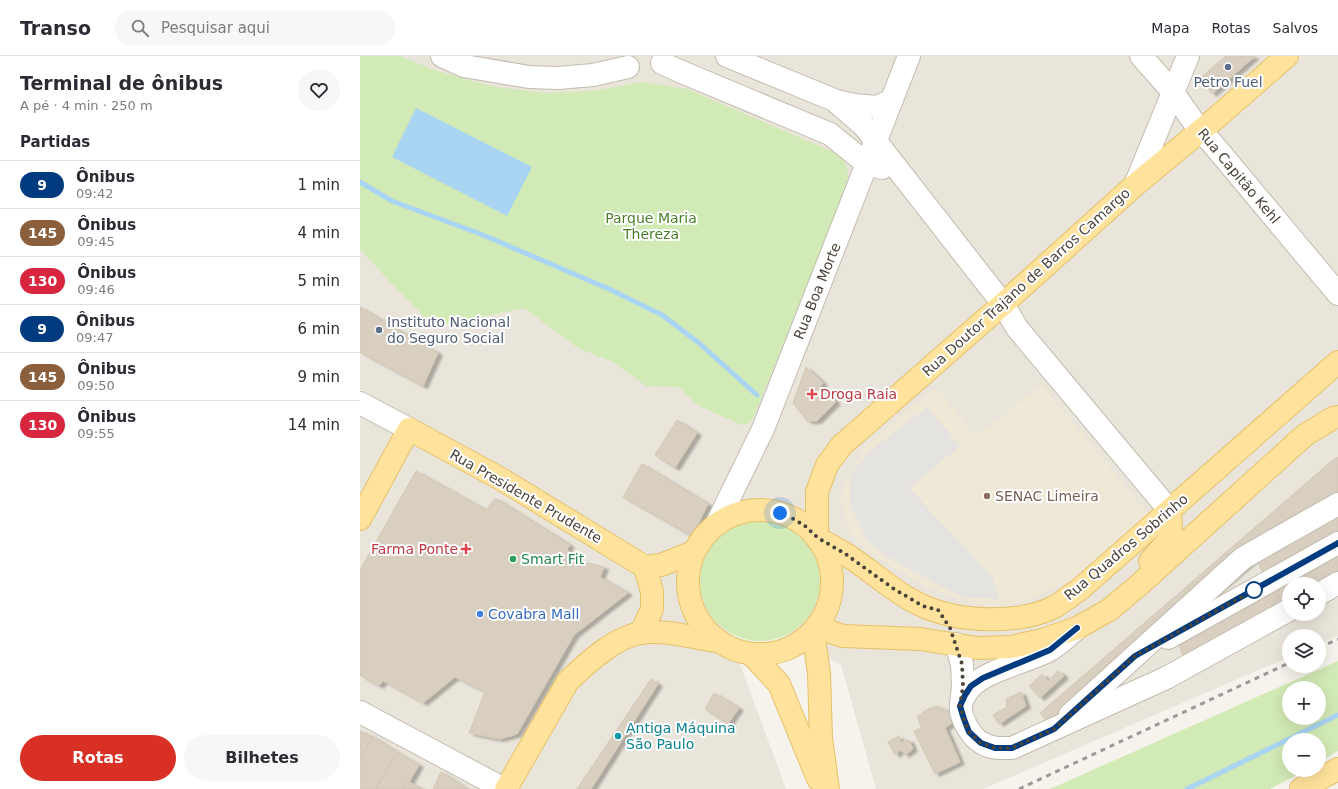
<!DOCTYPE html>
<html lang="pt">
<meta charset="utf-8">
<style>
:root{--surface:#fff;--page:#f7f7f7;--text:#2b2b33;--muted:#7c7c81;--line:#e1e1e2;--accent:#d93025}
body{margin:0;font-family:"DejaVu Sans",sans-serif;background:var(--page);color:var(--text);height:100vh;display:flex;flex-direction:column;font-size:15px;white-space:nowrap}
*{box-sizing:border-box;margin:0}
p{font-size:13px;color:var(--muted)}
.icon{flex:none;width:22px;height:22px;fill:none;stroke:currentColor;stroke-width:2;stroke-linecap:round;stroke-linejoin:round}
.map{position:relative;flex:1;overflow:hidden}
.sheet{display:flex;flex-direction:column;background:var(--surface);width:360px}
.sheet>*{flex:none}
.badge{padding:0 8px;border-radius:13px;font-size:14px;line-height:26px}
.tools{position:absolute;left:922px;top:521px;display:grid;gap:8px}
.tools a{display:grid;place-items:center;width:44px;height:44px;border-radius:50%;background:var(--surface);box-shadow:0 4px 16px #0002;font-size:20px}
.you{position:absolute;width:20px;height:20px;margin:-10px;border:3px solid #fff;border-radius:50%;background:#1a73e8;box-shadow:0 0 0 6px #1a73e833}
.map>.badge{position:absolute;translate:-50% -50%;box-shadow:0 0 0 2px #fff}
h2{padding:0 20px;font-size:15px;line-height:36px}
.round{display:grid;place-items:center;flex:none;width:42px;height:42px;border-radius:21px;background:var(--page)}
.summary{display:flex;align-items:center;justify-content:space-between;height:68px;padding:0 20px}
h1{font-size:19px;font-weight:700;line-height:30px}
.button{display:flex;gap:8px;margin-top:auto;padding:8px 20px}
.button a{flex:1;height:46px;border-radius:24px;background:var(--accent);color:#fff;font-size:16px;font-weight:700;line-height:46px;text-align:center}
.button a+a{background:var(--page);color:var(--text)}
ul{padding:0;list-style:none}
li{display:flex;align-items:center;gap:12px;height:48px;padding:0 20px;border-top:1px solid var(--line)}
li div{flex:1}
li b{display:block;font-size:15px}
li em{font-style:normal}
li .badge{min-width:44px;font-weight:700;text-align:center}
header{display:flex;align-items:center;gap:24px;box-sizing:border-box;height:56px;padding:0 20px;background:var(--surface);border-bottom:1px solid var(--line)}
header strong{font-size:19px}
nav{display:flex;gap:22px;margin-inline-start:auto;font-size:14px}
.search{width:280px;height:36px;background:var(--page);display:flex;align-items:center;gap:10px;box-sizing:border-box;padding:0 14px;border-radius:22px;color:var(--muted);font-size:15px}
main{display:flex;flex:1;min-height:0}
.map>svg:first-child{display:block}
.residential{fill:#eae5da;fill-rule:evenodd}
.education{fill:#efe8d6}
.green{fill:#d2eab5;fill-rule:evenodd}
.parking{fill:#e5e3e0}
.water{fill:#a9d4f2}
.lines{fill:none;stroke-linecap:round;stroke-linejoin:round}
.stream{stroke:#a9d4f2;stroke-width:5}
.building{fill:#d8cfc1;stroke:#d3c7b4;filter:url(#shadow)}
.minor-casing{stroke:#c2bbae;stroke-width:24}
.major-casing{stroke:#e6c16a;stroke-width:24}
.minor{stroke:#fff;stroke-width:22}
.major{stroke:#ffe39c;stroke-width:22}
.rail{stroke:#9a9a9a;stroke-width:3;stroke-dasharray:5 5;stroke-linecap:butt}
.line-casing{stroke:#fff;stroke-width:9}
.line{stroke:#003b80;stroke-width:6}
.walk{stroke:#4b4439;stroke-width:4;stroke-dasharray:0 7.2}
.service-dot{fill:#5c6f8a;stroke:#fff;stroke-width:1.5}
.health-dot{fill:#e0444e;stroke:#fff;stroke-width:1.5}
.education-dot{fill:#8d6e63;stroke:#fff;stroke-width:1.5}
.leisure-dot{fill:#2e9e5b;stroke:#fff;stroke-width:1.5}
.stop-dot{fill:#fff;stroke:#003b80;stroke-width:2}
.shop-dot{fill:#3f7fe0;stroke:#fff;stroke-width:1.5}
.culture-dot{fill:#0f9aa8;stroke:#fff;stroke-width:1.5}
.labels{text-anchor:middle;stroke-width:4;stroke-linejoin:round;paint-order:stroke}
.service-label{font-size:14px;fill:#4e5e75;stroke:#fff}
.street-label{font-size:14px;fill:#4b4439;stroke:#fff}
.park-label{font-size:14px;fill:#4a7f2a;stroke:#fff}
.health-label{font-size:14px;fill:#be3a42;stroke:#fff;text-anchor:start}
.education-label{font-size:14px;fill:#785e54;stroke:#fff;text-anchor:start}
.leisure-label{font-size:14px;fill:#27864d;stroke:#fff;text-anchor:start}
.shop-label{font-size:14px;fill:#366cbe;stroke:#fff;text-anchor:start}
.culture-label{font-size:14px;fill:#0d838f;stroke:#fff;text-anchor:start}
</style>
<header>
<strong>Transo</strong>
<div class="search"><svg class="icon" aria-label="search" viewBox="0 0 24 24"><circle cx="10" cy="10" r="6"/><path d="M15 15l6 6"/></svg>Pesquisar aqui</div>
<nav><a>Mapa</a><a>Rotas</a><a>Salvos</a></nav>
</header>
<main>
<section class="sheet">
<div class="summary"><div><h1>Terminal de ônibus</h1><p>A pé · 4 min · 250 m</p></div><a class="round"><svg class="icon" aria-label="heart" viewBox="0 0 24 24"><path d="M12 20l-8-8c-3-5 5-10 8-4 3-6 11-1 8 4z"/></svg></a></div>
<h2>Partidas</h2>
<ul>
<li><span class="badge" style="background:#003b80;color:#fff">9</span><div><b>Ônibus</b><p>09:42</p></div><em>1 min</em></li>
<li><span class="badge" style="background:#8b5e3c;color:#fff">145</span><div><b>Ônibus</b><p>09:45</p></div><em>4 min</em></li>
<li><span class="badge" style="background:#d7263d;color:#fff">130</span><div><b>Ônibus</b><p>09:46</p></div><em>5 min</em></li>
<li><span class="badge" style="background:#003b80;color:#fff">9</span><div><b>Ônibus</b><p>09:47</p></div><em>6 min</em></li>
<li><span class="badge" style="background:#8b5e3c;color:#fff">145</span><div><b>Ônibus</b><p>09:50</p></div><em>9 min</em></li>
<li><span class="badge" style="background:#d7263d;color:#fff">130</span><div><b>Ônibus</b><p>09:55</p></div><em>14 min</em></li>
</ul>
<div class="button"><a>Rotas</a><a>Bilhetes</a></div>
</section>
<div class="map">
<svg width="978" height="733" viewBox="0 0 978 733">
<defs>
<filter id="shadow"><feDropShadow dx="4.5" dy="2.5" stdDeviation="1" flood-color="#0004"/></filter>
</defs>
<rect width="100%" height="100%" fill="#f6f3ec"/>
<g class="residential">
<path d="M0 0H978V580L959 588V580H929V601L623 733H516L481 609 0 333ZM929 528H959V558H929Z"/>
<path d="M0 338 355 540 426 733H0Z"/>
</g>
<path class="education" d="M682 329 789 460 715 524 658 547 626 552 566 531 507 495 488 474 481 446 483 433 507 388 576 332 616 381Z"/>
<g class="green">
<path d="M0 0H40L69 12 101 22 135 31 184 37 232 35 283 26 327 33 478 98C489 110 489 118 487 133L394 360 389 367 382 369 339 350 318 331 286 330 253 306 218 292 164 252 74 271 30 226 0 193Z"/>
<circle cx="400" cy="525" r="60"/>
<path d="M978 605V695L959 706V684H929V714H946L910 733H690ZM929 632H959V662H929Z"/>
</g>
<path class="parking" d="M567 351 600 390 549 432 633 522 639 543 602 541 543 510 522 497 508 486 490 449 491 418 508 397Z"/>
<path class="water" d="M56 52 172 111 147 160 32 101Z"/>
<g class="lines">
<g class="stream">
<path d="M0 126 32 145 123 179 249 233 302 259 339 287 397 339"/>
<path d="M827 733 978 659"/>
</g>
</g>
<g class="building">
<path d="M866 0H895L852 38 840 22Z"/>
<path d="M0 251 78 297 63 330 0 296Z"/>
<path d="M446 311 463 327 460 331 476 346 457 365H447L433 347Z"/>
<path d="M317 364 337 377 315 412 295 399Z"/>
<path d="M978 401V449L919 482 694 673 680 657 973 404Z"/>
<path d="M282 408 348 448 332 480 263 441Z"/>
<path d="M56 415 126 454 135 442 210 489 207 493 219 505 244 511 240 521 268 537 214 579 157 678 140 683 109 677 125 636 95 621 63 647 23 625 19 630 0 619V514Z"/>
<path d="M978 448V494L908 526 896 503Z"/>
<path d="M978 500V524L959 528H930Z"/>
<path d="M923 521 926 530 929 529V551L826 608 818 586Z"/>
<path d="M698 615 704 620 680 642 669 630 682 618 688 625Z"/>
<path d="M291 623 298 628 231 733H217Z"/>
<path d="M661 636 666 650 639 668 633 659 647 651 646 643Z"/>
<path d="M354 637 379 652 368 668 345 653Z"/>
<path d="M577 650 586 654 591 658 592 667 585 672 600 706 575 718 554 675 562 672 557 661 566 654Z"/>
<path d="M0 675 13 681 0 702Z"/>
<path d="M539 680 541 686 549 684 553 693 545 699 541 694 535 699 528 686Z"/>
<path d="M13 681 37 696 15 733H0V704Z"/>
<path d="M37 696 59 709 45 733H16Z"/>
<path d="M81 716 107 733H73Z"/>
<path d="M47 725 62 733H43Z"/>
</g>
<g class="lines">
<g class="minor-casing">
<g id="minor">
<path d="M82 0 104 10 169 21 198 22 233 19 268 11"/>
<path d="M367 0 474 44 504 70 643 248 657 272 810 455"/>
<path d="M781 0 812 35 840 75 852 87 978 238"/>
<path d="M302 7 317 14 470 78 507 108 522 112"/>
<path d="M476 45 495 49 517 51 532 44"/>
<path d="M775 129 828 0"/>
<path d="M0 347 49 373"/>
<path d="M357 467 403 373 549 0"/>
<path d="M959 538 978 527"/>
<path d="M715 574C706 581 698 590 688 595 667 606 627 614 611 631 607 635 602 643 601 649 599 661 612 682 622 687 632 693 641 692 652 692L806 622 929 554"/>
<path d="M808 582 978 487"/>
<path d="M596 588 602 608 603 630 601 648"/>
<path d="M0 656 144 733"/>
<path d="M710 659 883 502 978 448"/>
</g>
</g>
<g class="major-casing">
<g id="major">
<path d="M927 0 856 62 775 129 643 248 481 390 467 409 457 436V482C466 487 476 492 484 497 511 514 534 537 563 550 598 566 659 569 694 551 703 546 711 539 719 534L978 306"/>
<circle cx="400" cy="526" r="72"/>
<path d="M0 463 49 373 141 423 285 511 301 509 334 496"/>
<path d="M790 505 808 485 811 474 810 455"/>
<path d="M459 568 471 576 483 580 560 583 617 592 651 591 682 584 717 572 749 554 779 529 945 379 973 362 978 361"/>
<path d="M453 576 459 617 461 682 468 733"/>
<path d="M281 577 292 553V536L285 511"/>
<path d="M392 599 419 628 458 723"/>
<path d="M146 733 208 625C227 607 255 581 281 577 302 573 335 582 357 585"/>
<path d="M941 733 978 713"/>
</g>
</g>
<use href="#minor" class="minor"/>
<use href="#major" class="major"/>
<g class="rail">
<path d="M959 592 978 583"/>
<path d="M659 733 929 607"/>
</g>
</g>
<g class="lines">
<g class="line-casing">
<path id="line" d="M717 572 690 594 623 622 611 630 605 639 600 650 604 663 609 676 621 687 635 692H652L694 673 775 600 978 487"/>
</g>
<use href="#line" class="line"/>
<path class="walk" d="M420 457 428 460 444 469 458 482 484 497 534 533 563 550 578 554 590 572 602 608 603 630 600 650 604 663 609 676 621 687 635 692H652L694 673 775 600 894 534"/>
</g>
<g class="service-dot">
<circle cx="868" cy="11" r="4"/>
<circle cx="19" cy="274" r="4"/>
</g>
<g class="health-dot">
<path d="M450 332h4v4h4v4h-4v4h-4v-4h-4v-4h4z"/>
<path d="M104 487h4v4h4v4h-4v4h-4v-4h-4v-4h4z"/>
</g>
<circle class="education-dot" cx="627" cy="440" r="4"/>
<circle class="leisure-dot" cx="153" cy="503" r="4"/>
<circle class="stop-dot" cx="894" cy="534" r="8"/>
<circle class="shop-dot" cx="120" cy="558" r="4"/>
<circle class="culture-dot" cx="258" cy="680" r="4"/>
<g class="labels">
<g class="service-label">
<text x="868" y="31">Petro Fuel</text>
<text x="27" y="271" text-anchor="start">Instituto Nacional<tspan x="27" dy="16">do Seguro Social</tspan></text>
</g>
<g class="street-label">
<text transform="translate(879 120) rotate(50)" y="5">Rua Capitão Kehl</text>
<text transform="translate(666 226) rotate(-42)" y="5">Rua Doutor Trajano de Barros Camargo</text>
<text transform="translate(457 235) rotate(-68)" y="5">Rua Boa Morte</text>
<text transform="translate(166 440) rotate(30)" y="5">Rua Presidente Prudente</text>
<text transform="translate(766 491) rotate(-40)" y="5">Rua Quadros Sobrinho</text>
</g>
<g class="park-label">
<text x="291" y="167">Parque Maria<tspan x="291" dy="16">Thereza</tspan></text>
</g>
<g class="health-label">
<text x="460" y="343">Droga Raia</text>
<text x="98" y="498" text-anchor="end">Farma Ponte</text>
</g>
<g class="education-label">
<text x="635" y="445">SENAC Limeira</text>
</g>
<g class="leisure-label">
<text x="161" y="508">Smart Fit</text>
</g>
<g class="shop-label">
<text x="128" y="563">Covabra Mall</text>
</g>
<g class="culture-label">
<text x="266" y="677">Antiga Máquina<tspan x="266" dy="16">São Paulo</tspan></text>
</g>
</g>
</svg>
<div class="tools">
<a><svg class="icon" aria-label="locate" viewBox="0 0 24 24"><circle cx="12" cy="12" r="6"/><path d="M12 2v4M12 18v4M2 12h4M18 12h4"/></svg></a>
<a><svg class="icon" aria-label="layers" viewBox="0 0 24 24"><path d="M12 4l9 5-9 5-9-5zM3 14l9 5 9-5"/></svg></a>
<a>+</a>
<a>−</a>
</div>
<div class="you" style="left:420px;top:457px"></div>
</div>
</main>
